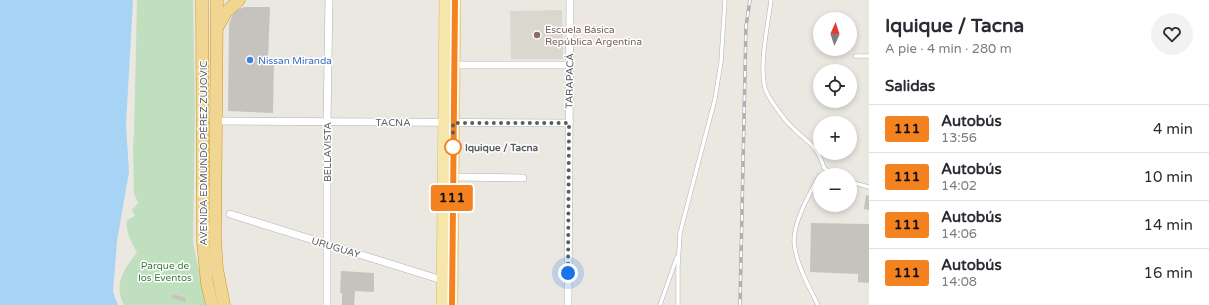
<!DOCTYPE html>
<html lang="es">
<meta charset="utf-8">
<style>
:root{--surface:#fff;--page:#f2f2f3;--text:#2b2b33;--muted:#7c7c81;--line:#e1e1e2}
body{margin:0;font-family:"Varela Round",sans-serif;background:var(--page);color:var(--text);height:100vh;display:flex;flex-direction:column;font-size:15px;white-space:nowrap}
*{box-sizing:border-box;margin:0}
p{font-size:13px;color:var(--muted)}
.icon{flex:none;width:22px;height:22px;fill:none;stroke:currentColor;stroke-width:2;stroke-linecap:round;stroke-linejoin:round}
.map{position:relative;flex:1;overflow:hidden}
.panel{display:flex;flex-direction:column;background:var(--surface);width:340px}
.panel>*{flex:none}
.badge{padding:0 8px;border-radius:3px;font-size:14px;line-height:26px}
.needle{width:26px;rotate:3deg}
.fabs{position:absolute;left:813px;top:12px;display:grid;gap:8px}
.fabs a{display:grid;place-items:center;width:44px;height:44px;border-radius:50%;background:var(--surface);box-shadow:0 2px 6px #0003;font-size:20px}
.you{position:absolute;width:20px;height:20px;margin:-10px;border:3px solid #fff;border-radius:50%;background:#1a73e8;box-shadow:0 0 0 6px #1a73e833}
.map>.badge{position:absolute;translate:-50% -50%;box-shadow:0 0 0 2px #fff}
h2{padding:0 16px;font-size:15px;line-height:36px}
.round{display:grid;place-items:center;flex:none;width:42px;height:42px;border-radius:21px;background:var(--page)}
.headline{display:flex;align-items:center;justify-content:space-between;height:68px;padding:0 16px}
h1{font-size:19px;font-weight:700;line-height:30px}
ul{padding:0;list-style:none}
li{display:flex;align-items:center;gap:12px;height:48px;padding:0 16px;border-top:1px solid var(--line)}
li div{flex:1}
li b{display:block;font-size:15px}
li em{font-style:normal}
li .badge{min-width:44px;font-weight:700;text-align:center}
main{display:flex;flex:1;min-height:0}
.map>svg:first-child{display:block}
.education{fill:#dad7cf}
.green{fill:#c0dfbf}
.water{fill:#a7d4f4}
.building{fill:#c6c3be}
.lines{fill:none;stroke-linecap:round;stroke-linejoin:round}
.lane-casing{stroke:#aeb1b5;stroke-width:4.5}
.street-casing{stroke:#aeb1b5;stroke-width:8}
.primary-casing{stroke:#dfba64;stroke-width:12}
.highway-casing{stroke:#d1941a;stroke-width:13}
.lane{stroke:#fff;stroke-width:3.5}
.street{stroke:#fff;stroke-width:7}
.primary{stroke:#f5e7ab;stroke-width:11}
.highway{stroke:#f0d692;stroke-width:12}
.rail-casing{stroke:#afb0b0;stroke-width:3.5}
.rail{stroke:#fff;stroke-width:2;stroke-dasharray:6;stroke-linecap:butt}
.line-casing{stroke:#fff;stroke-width:9}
.line{stroke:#f58220;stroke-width:6}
.walk{stroke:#595c60;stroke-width:4;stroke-dasharray:0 7.2}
.education-dot{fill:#8d6e63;stroke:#fff;stroke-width:1.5}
.shop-dot{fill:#3f7fe0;stroke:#fff;stroke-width:1.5}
.stop-dot{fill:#fff;stroke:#f58220;stroke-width:2}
.labels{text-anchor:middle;stroke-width:3;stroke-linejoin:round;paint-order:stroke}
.education-label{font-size:10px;fill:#785e54;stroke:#fff;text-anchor:start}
.shop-label{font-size:10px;fill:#366cbe;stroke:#fff;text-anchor:start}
.street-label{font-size:10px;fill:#595c60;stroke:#fff}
.stop-label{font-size:10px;font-weight:bold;fill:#595c60;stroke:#fff;text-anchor:start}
.park-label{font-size:10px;fill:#3d7b3e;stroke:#fff}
</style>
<main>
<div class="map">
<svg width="869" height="305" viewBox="0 0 869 305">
<rect width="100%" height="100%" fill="#eae8e1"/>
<path class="education" d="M562 10 563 59H511L510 11Z"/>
<path class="green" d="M137 0H193L195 110 193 242 206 305H124C113 285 124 268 137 253 132 242 125 232 127 220L135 216 132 210 138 203 134 193 133 146 134 135Z"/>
<path class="water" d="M0 0H133L126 125 129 172 117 241 113 292 118 305H0Z"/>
<g class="building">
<path d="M244 7H270L268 59 274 60 273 113 228 111 229 24 232 16 237 10Z"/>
<path d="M866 195 869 196V210L864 209Z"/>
<path d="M811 223 869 224V283L858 282V274L810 272Z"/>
<path d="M341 271 374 273V292L355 291 354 305H342V293H340Z"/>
<path d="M173 294 186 298 185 302 172 298Z"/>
</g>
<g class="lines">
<g class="lane-casing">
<g id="lane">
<path d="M771 0C768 25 759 64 765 88 767 97 786 122 793 128 809 144 817 144 824 168L835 175"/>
<path d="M855 56H869"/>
<path d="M850 182 869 187"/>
<path d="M660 305 677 257"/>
<path d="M678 305V267L680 233 715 99 721 62 725 0"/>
<path d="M818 305C809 287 795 262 794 241 794 220 810 193 820 175"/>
</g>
</g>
<g class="street-casing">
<g id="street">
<path d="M454 65H569"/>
<path d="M217 121 569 123"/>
<path d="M453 177 523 178"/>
<path d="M230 214 442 280"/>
<path d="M327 305V122L329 0"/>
<path d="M568 305 570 0"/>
</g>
</g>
<g class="primary-casing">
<g id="primary">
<path d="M442 305 445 0"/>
<path d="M452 305 455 0"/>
</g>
</g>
<g class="highway-casing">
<g id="highway">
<path d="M202 0 203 242 207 283 212 305"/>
<path d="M217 0 215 240 217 269 224 305"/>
<path d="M218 26 226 12 239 0"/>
</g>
</g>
<use href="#lane" class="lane"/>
<use href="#street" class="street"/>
<use href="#primary" class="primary"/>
<use href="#highway" class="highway"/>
<g class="rail-casing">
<path id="rail" d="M740 305 746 26 750 0"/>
</g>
<use href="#rail" class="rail"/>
</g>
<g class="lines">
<g class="line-casing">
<path id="line" d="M452 305 455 0"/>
</g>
<use href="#line" class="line"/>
<path class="walk" d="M453 147V123H569L568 273"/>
</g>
<circle class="education-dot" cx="537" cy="35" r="4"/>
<circle class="shop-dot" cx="250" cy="60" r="4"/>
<circle class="stop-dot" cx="453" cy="147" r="8"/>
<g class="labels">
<g class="education-label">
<text x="545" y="33">Escuela Básica<tspan x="545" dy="12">República Argentina</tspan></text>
</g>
<g class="shop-label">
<text x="258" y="64">Nissan Miranda</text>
</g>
<g class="street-label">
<text transform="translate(569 81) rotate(-89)" y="4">TARAPACÁ</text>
<text x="393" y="126">TACNA</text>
<text transform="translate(327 152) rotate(-90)" y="4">BELLAVISTA</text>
<text transform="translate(203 153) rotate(-90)" y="4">AVENIDA EDMUNDO PÉREZ ZUJOVIC</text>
<text transform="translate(336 247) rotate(17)" y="4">URUGUAY</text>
</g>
<g class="stop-label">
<text x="465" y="151">Iquique / Tacna</text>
</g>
<g class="park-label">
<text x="165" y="269">Parque de<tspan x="165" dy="12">los Eventos</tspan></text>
</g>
</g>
</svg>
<div class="fabs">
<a><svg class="needle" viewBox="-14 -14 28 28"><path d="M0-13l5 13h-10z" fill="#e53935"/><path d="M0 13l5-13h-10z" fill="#7c7c81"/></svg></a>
<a><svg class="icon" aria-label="locate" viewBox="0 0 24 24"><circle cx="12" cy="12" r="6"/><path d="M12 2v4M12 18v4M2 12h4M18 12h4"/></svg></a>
<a>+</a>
<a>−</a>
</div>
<div class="you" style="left:568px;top:273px"></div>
<b class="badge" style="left:452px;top:198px;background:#f58220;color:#111">111</b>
</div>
<section class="panel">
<div class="headline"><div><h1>Iquique / Tacna</h1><p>A pie · 4 min · 280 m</p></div><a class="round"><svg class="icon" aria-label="heart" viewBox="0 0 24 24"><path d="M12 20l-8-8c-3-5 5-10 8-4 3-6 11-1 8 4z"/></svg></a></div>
<h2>Salidas</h2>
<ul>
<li><span class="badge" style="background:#f58220;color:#111">111</span><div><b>Autobús</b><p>13:56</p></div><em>4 min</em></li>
<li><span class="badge" style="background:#f58220;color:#111">111</span><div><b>Autobús</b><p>14:02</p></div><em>10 min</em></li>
<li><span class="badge" style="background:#f58220;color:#111">111</span><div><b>Autobús</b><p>14:06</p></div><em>14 min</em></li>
<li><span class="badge" style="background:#f58220;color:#111">111</span><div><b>Autobús</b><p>14:08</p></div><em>16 min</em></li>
</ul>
</section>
</main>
